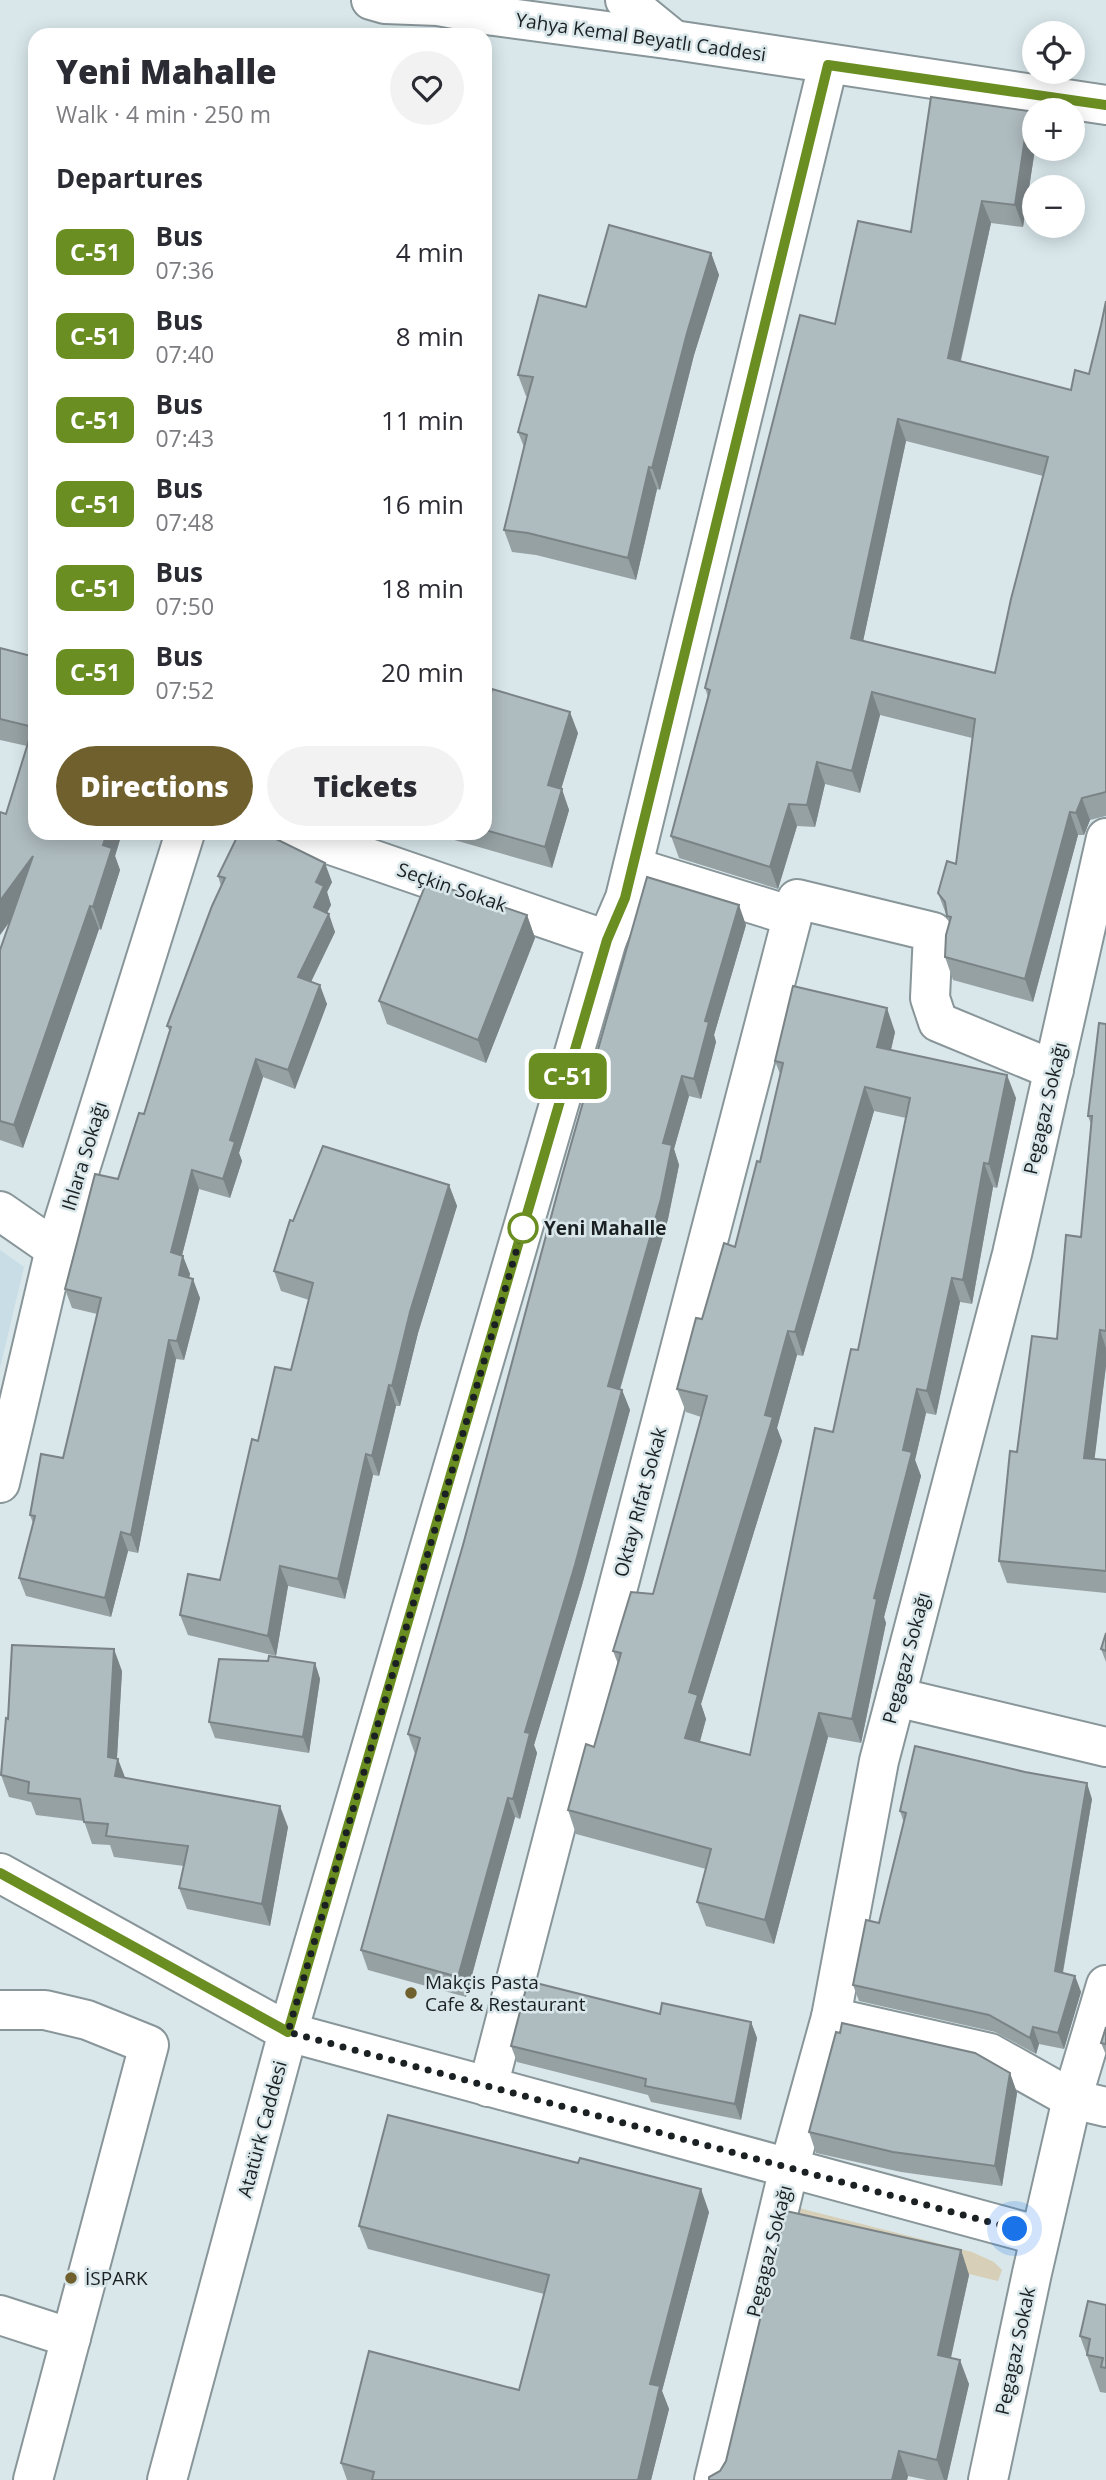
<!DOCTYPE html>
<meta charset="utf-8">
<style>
:root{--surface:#fff;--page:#f2f2f3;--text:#2b2b33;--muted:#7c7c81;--accent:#6f602d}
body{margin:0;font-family:"Open Sans",sans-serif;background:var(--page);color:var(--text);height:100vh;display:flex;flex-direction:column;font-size:26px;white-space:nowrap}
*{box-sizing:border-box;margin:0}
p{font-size:23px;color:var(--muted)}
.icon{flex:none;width:38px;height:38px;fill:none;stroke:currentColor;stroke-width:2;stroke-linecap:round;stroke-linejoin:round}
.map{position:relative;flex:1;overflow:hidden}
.details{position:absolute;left:28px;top:28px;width:464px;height:812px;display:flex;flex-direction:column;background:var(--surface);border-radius:21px;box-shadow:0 4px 18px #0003}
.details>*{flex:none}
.badge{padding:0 14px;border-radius:10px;font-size:24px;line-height:46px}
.controls{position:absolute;left:1022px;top:21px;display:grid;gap:14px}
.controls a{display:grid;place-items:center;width:63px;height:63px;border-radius:50%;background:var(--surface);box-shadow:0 4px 18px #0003;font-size:35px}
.you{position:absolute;width:35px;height:35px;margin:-18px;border:5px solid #fff;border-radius:50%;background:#1a73e8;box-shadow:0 0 0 10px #1a73e833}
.map>.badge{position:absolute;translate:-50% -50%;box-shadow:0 0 0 4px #fff}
h2{padding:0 28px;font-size:26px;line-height:63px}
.round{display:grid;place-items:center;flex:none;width:74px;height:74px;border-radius:37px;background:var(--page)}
.headline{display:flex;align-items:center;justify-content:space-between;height:119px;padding:0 28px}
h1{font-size:33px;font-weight:800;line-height:52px}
.button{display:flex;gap:14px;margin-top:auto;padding:14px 28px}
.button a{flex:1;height:80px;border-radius:42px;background:var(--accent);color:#fff;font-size:28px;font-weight:800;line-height:80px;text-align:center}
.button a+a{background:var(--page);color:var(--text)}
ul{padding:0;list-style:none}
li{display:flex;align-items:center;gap:21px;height:84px;padding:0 28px}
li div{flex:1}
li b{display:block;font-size:26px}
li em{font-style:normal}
li .badge{min-width:77px;font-weight:700;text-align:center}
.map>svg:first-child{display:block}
.built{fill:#c8dde5}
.green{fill:#d7cfb7}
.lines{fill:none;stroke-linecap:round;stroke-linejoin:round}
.minor-casing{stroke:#889599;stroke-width:42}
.minor{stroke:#fff;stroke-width:38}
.wall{fill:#96a1a4;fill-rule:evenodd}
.shaded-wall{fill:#7a8386}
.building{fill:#aebbbf;stroke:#7a8386;stroke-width:2;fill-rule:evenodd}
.line-casing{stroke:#fff;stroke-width:16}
.line{stroke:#6b8e23;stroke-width:10}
.walk{stroke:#1b2022;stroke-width:7;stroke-dasharray:0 12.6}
.stop-dot{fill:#fff;stroke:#6b8e23;stroke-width:3.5}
.poi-dot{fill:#6f602d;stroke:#d9e7eb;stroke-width:2.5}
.labels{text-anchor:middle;stroke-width:5;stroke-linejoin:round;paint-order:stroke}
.street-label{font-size:19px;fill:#1b2022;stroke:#d9e7eb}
.stop-label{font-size:19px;font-weight:bold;fill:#1b2022;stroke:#d9e7eb;text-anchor:start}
.poi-label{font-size:19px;fill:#1b2022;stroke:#d9e7eb;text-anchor:start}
</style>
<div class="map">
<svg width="1106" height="2480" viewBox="0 0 1106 2480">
<rect width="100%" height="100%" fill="#d9e7eb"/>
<path class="built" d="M0 1250 24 1267 0 1368Z"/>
<path class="green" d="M795 2207 972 2252 994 2262 1002 2270 998 2281 782 2229Z"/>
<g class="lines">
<g class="minor-casing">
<g id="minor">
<path d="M371 0 385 4 438 6 494 16 674 40 1106 105"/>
<path d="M625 0 674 40"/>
<path d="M296 833 607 940"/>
<path d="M633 867 792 916"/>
<path d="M0 1211 55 1249"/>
<path d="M0 1483 55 1249 185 833"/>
<path d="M896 1697 1106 1747"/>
<path d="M0 1873 288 2032 1040 2236"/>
<path d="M0 2010H45L87 2020 149 2045 33 2480"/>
<path d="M831 2017 990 2053 1072 2099 1106 2107"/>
<path d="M488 2087 797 899 933 932 930 998 938 1022 1054 1070"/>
<path d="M0 2315 71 2338"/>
<path d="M167 2480 288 2032 607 940 625 898 828 65"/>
<path d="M714 2480 789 2168 831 2017 879 1761 1012 1254 1106 838"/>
<path d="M988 2480 1032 2273 1072 2099 1106 1985"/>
</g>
</g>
<use href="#minor" class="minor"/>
</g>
<g class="wall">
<path d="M1029 111 1034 126 1035 149 1023 227 991 223 961 361 1071 390 1089 374 1101 325 1106 301V816L1090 820 1084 835H1078L1033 1002 953 980 945 957 949 922 938 893 956 864 972 738 880 715 860 793 825 784 815 827 797 826 778 889 679 858 671 836 708 697 705 688 835 324 911 232ZM906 441 1043 476 995 673 863 641Z"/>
<path d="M711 253 719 275 694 355 660 490 657 489 636 580 536 555 512 552 504 530 524 447 518 432 528 397 526 396 518 375 586 307Z"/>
<path d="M0 648 35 657V833H122L115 856 120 870 101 930 99 929 23 1148 0 1140V950L10 920 0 935V812L6 814 27 746 0 740Z"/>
<path d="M485 714 578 733 561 789 569 810 552 868 430 833H485Z"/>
<path d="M218 876 332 882 327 892 331 905 327 913 335 932 311 982 327 1004 295 1089 263 1077 239 1153 242 1161 230 1198 199 1189 182 1255 190 1274 189 1278 200 1298 184 1360 176 1359 138 1553 128 1551 111 1617 26 1596 19 1578 33 1523 30 1515 63 1458 97 1314 72 1308 65 1289 118 1179 144 1114 170 1032 167 1026 221 886Z"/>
<path d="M527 915 535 938 486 1063 387 1024 379 1001Z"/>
<path d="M746 925 714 1035 716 1042 701 1099 689 1096 674 1149 679 1165 668 1219 620 1390H622L630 1410 582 1585 534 1745 537 1753 520 1819 515 1817 466 1997 368 1970 361 1950 415 1754 408 1734 463 1545Z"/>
<path d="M1106 1024V1366L1094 1459 1106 1460V1593L1007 1583 999 1561 1017 1452 1057 1339 1081 1237 1091 1124 1088 1116Z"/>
<path d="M895 1032 891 1050 1016 1098 997 1188 993 1187 972 1304 960 1302 936 1415 926 1413 915 1460 921 1476 884 1617 886 1623 861 1743 828 1737 774 1944 706 1926 697 1902 706 1869 576 1834 568 1810 594 1747 618 1664 613 1651 653 1594 701 1417 686 1412 677 1389 702 1319 735 1247 760 1162 780 1074 775 1061ZM874 1111 906 1118 858 1350 833 1432 750 1755 700 1742 706 1719 701 1704 782 1441 777 1428 797 1355 803 1356Z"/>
<path d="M449 1185 457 1206 418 1333 400 1406H396L379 1476 373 1475 345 1599 288 1586 276 1656 188 1635 180 1615 220 1580 258 1441 291 1370 309 1300 281 1291 274 1271 293 1221Z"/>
<path d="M1106 1633V1662L1101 1649Z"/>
<path d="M315 1663 320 1679 309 1753 215 1738 209 1722Z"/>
<path d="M122 1671 117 1758 125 1778 288 1827 270 1926 187 1909 179 1888 184 1866 114 1857 110 1845 92 1844 84 1821 36 1815 31 1802 9 1797 1 1775 8 1719Z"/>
<path d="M1092 1799 1063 1973 1075 1976 1081 1992 1064 2049 1039 2044 1036 2054 995 2032 859 2001 853 1985 879 1923 904 1823 900 1811Z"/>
<path d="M660 2014 751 2022 757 2038 741 2120 651 2102 648 2095 517 2062 511 2046Z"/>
<path d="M1106 2027V2055L1101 2043Z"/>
<path d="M1010 2073 1017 2093 1002 2186 901 2172 816 2153 809 2132Z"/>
<path d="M709 2212 662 2391 669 2409 651 2480H347L341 2463 519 2390 544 2294 368 2249 359 2226Z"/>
<path d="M961 2250 969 2275 951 2358 969 2384 947 2480H927L908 2476 907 2480H709L720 2471Z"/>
<path d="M1106 2305V2393L1100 2392 1080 2336Z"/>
</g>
<g class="shaded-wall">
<path d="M1029 111 1034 126 1035 149 1023 227 1015 205Z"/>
<path d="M982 201 991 223 956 380 948 358Z"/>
<path d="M485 221 489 233 485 286Z"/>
<path d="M711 253 719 275 694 355 660 490 652 468 687 333Z"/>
<path d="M898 419 906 441 859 660 851 638Z"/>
<path d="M649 467 657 489 636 580 628 558Z"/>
<path d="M872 692 880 715 860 793 852 771Z"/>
<path d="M570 712 578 733 556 806 548 785Z"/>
<path d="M817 762 825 784 815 827 807 805Z"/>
<path d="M562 789 569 810 552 868 545 847Z"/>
<path d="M1082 798 1090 820 1084 835 1076 813Z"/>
<path d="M789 804 797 826 778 889 770 867Z"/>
<path d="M1070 812 1078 835 1033 1002 1025 979Z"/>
<path d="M107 833H122L115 856 120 870 101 930 93 907 103 845Z"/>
<path d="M33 856 41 879 0 935V901Z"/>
<path d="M325 863 332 882 327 892 331 905 321 925 314 907 316 882Z"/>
<path d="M739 905 746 925 714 1035 716 1042 701 1099 694 1079 705 1021Z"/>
<path d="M90 906 99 929 23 1148 14 1125Z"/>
<path d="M329 914 335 932 304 996 298 977Z"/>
<path d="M527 915 535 938 486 1063 478 1040Z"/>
<path d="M320 985 327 1004 295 1089 288 1070Z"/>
<path d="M887 1008 895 1032 886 1071 877 1047Z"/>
<path d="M256 1059 263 1077 239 1153 242 1161 230 1198 223 1179 230 1140Z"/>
<path d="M1007 1075 1016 1098 997 1188 989 1164Z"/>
<path d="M682 1076 689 1096 674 1149 679 1165 668 1219 615 1406 608 1386 663 1143Z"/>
<path d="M865 1087 874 1111 803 1356 795 1332Z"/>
<path d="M984 1163 993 1187 972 1304 963 1280Z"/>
<path d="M192 1170 199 1189 178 1271 171 1252Z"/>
<path d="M449 1185 457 1206 418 1333 400 1406 392 1386 410 1312Z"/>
<path d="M183 1256 190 1274 185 1294 179 1275Z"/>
<path d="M952 1278 960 1302 936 1415 927 1391Z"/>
<path d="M193 1279 200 1298 184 1360 177 1341Z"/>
<path d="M1100 1330 1106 1348V1366L1092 1480 1084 1458Z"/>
<path d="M788 1331 797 1355 777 1428 782 1441 701 1704 706 1719 694 1762 685 1738 689 1692Z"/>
<path d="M169 1340 176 1359 138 1553 131 1535Z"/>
<path d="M389 1385 396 1406 379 1476 372 1456Z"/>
<path d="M917 1389 926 1413 915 1460 921 1476 884 1617 886 1623 861 1743 852 1719 874 1598 903 1450Z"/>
<path d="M622 1390 630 1410 582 1585 534 1745 537 1753 520 1819 513 1799 525 1732Z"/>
<path d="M366 1454 373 1475 345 1599 338 1579Z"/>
<path d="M121 1532 128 1551 111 1617 105 1598Z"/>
<path d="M280 1566 288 1586 276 1656 268 1636Z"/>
<path d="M114 1649 122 1671 116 1774 118 1759 126 1780 123 1798 108 1757Z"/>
<path d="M315 1663 320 1679 309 1753 303 1737Z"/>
<path d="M819 1713 828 1737 774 1944 765 1920Z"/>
<path d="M1087 1783 1092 1799 1060 1988 1055 1971Z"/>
<path d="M508 1798 515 1817 466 1997 458 1977Z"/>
<path d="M280 1806 288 1827 270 1926 262 1904Z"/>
<path d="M1075 1976 1081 1992 1064 2049 1058 2033Z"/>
<path d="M751 2022 757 2038 741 2120 735 2104Z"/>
<path d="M1033 2027 1039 2044 1036 2054 1030 2038Z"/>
<path d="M1010 2073 1017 2093 1002 2186 995 2166Z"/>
<path d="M701 2189 709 2212 662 2391 669 2409 651 2480H638L650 2384Z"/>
<path d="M961 2250 969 2275 946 2379 938 2355Z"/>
<path d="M960 2360 969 2384 947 2480H944L937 2460Z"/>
<path d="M899 2451 908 2476 907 2480H892Z"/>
</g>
<g class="building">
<path d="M931 97 1029 111 1015 205 982 201 948 358 1071 390 1075 370 1089 374 1101 325 1106 301V792L1082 798 1076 813 1070 812 1025 979 945 957 946 935 951 917 947 916 945 902 938 893 947 861 956 864 975 719 872 692 852 771 817 762 807 805 789 804 770 867 671 836 710 690 705 688 800 315 835 324 858 221 911 232ZM898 419 1048 457 1011 599 995 673 851 638Z"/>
<path d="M609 225 711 253 687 333 652 468 649 467 628 558 528 533 504 530 527 435 518 432 533 377 518 375 539 295 586 307Z"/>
<path d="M0 648 35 657V833H107L103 845 112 848 93 907 90 906 14 1125 0 1121V950L33 856 0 901V812L6 814 33 727 0 719Z"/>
<path d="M492 689 570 712 548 785 562 789 545 847 485 830V714Z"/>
<path d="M239 833H264L325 863 316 882 324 886 314 907 329 914 298 977 320 985 288 1070 256 1059 230 1140 235 1142 223 1179 192 1170 171 1252 183 1256 179 1275 193 1279 177 1341 169 1340 131 1535 121 1532 105 1598 19 1578 35 1516 30 1515 41 1454 63 1458 101 1298 65 1289 95 1174 118 1179 139 1113 144 1114 171 1027 167 1026 212 906 225 878 218 876Z"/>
<path d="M647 877 739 905 705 1021 709 1022 694 1079 682 1076 663 1143 672 1145 661 1199 608 1386 622 1390 575 1565 525 1732 530 1733 513 1799 508 1798 458 1977 361 1950 420 1738 408 1734 463 1545 562 1176Z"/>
<path d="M427 881 527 915 478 1040 379 1001Z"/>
<path d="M793 986 887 1008 877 1047 1007 1075 989 1164 984 1163 963 1280 952 1278 927 1391 917 1389 903 1450 912 1452 874 1598 877 1599 852 1719 819 1713 765 1920 697 1902 711 1849 568 1810 586 1744 594 1747 621 1653 613 1651 631 1592 653 1594 707 1396 677 1389 696 1318 702 1319 724 1243 735 1247 757 1161 760 1162 783 1063 775 1061ZM865 1087 910 1098 858 1350 851 1349 833 1432 815 1428 750 1755 685 1738 698 1695 689 1692 773 1417 765 1415 788 1331 795 1332Z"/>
<path d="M1099 1023 1106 1024V1331L1100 1330 1084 1458 1106 1460V1571L999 1561 1010 1451 1017 1452 1032 1336 1057 1339 1066 1235 1081 1237 1092 1116H1088Z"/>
<path d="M323 1146 449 1185 410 1312 392 1386 389 1385 372 1456 366 1454 338 1579 280 1566 268 1636 180 1615 188 1574 220 1580 252 1439 258 1441 275 1367 291 1370 313 1283 274 1271 290 1220 293 1221Z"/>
<path d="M1106 1633V1651L1101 1649Z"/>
<path d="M12 1645 114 1649 108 1757 118 1759 115 1776 280 1806 262 1904 179 1888 188 1846 106 1836 108 1824 84 1822 80 1799 28 1793 29 1782 1 1775 6 1718 8 1719Z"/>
<path d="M269 1656 315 1663 303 1737 209 1722 219 1659 268 1661Z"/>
<path d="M915 1746 1025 1772 1087 1783 1055 1971 1075 1976 1058 2033 1033 2027 1030 2038 989 2015 853 1985 866 1920 879 1923 906 1813 900 1811Z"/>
<path d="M528 1981 660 2014 662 2003 751 2022 735 2104 645 2086 646 2079 511 2046Z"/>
<path d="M842 2023 975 2053 1010 2073 995 2166 893 2152 809 2132 836 2032 840 2033Z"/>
<path d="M1106 2027V2044L1101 2043Z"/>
<path d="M388 2115 578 2163 580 2158 701 2189 650 2384 660 2386 638 2480H372L374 2472 341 2463 369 2351 519 2390 549 2275 359 2226Z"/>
<path d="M786 2211 961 2250 938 2355 960 2360 937 2460 899 2451 892 2480H709V2477L720 2471 726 2461Z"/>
<path d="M1088 2301 1106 2305V2368L1101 2367 1103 2358 1087 2355 1090 2339 1080 2336Z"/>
</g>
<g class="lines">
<g class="line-casing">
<path id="line" d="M0 1873 288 2032 607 940 625 898 828 65 1106 105"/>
</g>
<use href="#line" class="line"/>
<path class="walk" d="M523 1228 288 2032 1015 2229"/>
</g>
<circle class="stop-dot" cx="523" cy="1228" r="14"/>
<g class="poi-dot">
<circle cx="411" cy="1993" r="7"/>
<circle cx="71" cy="2278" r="7"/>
</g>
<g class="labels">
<g class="street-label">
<text transform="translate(641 37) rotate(8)" y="7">Yahya Kemal Beyatlı Caddesi</text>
<text transform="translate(452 887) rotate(19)" y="7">Seçkin Sokak</text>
<text transform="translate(1045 1108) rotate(-77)" y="7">Pegagaz Sokağı</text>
<text transform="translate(84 1156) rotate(-73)" y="7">Ihlara Sokağı</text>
<text transform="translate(640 1502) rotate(-75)" y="7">Oktay Rıfat Sokak</text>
<text transform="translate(906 1658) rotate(-75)" y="7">Pegagaz Sokağı</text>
<text transform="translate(262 2129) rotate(-75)" y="7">Atatürk Caddesi</text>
<text transform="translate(769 2251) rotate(-76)" y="7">Pegagaz Sokağı</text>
<text transform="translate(1015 2351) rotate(-78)" y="7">Pegagaz Sokak</text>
</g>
<g class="stop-label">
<text x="544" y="1235">Yeni Mahalle</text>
</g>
<g class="poi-label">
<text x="425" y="1989">Makçis Pasta<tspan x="425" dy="22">Cafe &amp; Restaurant</tspan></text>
<text x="85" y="2285">İSPARK</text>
</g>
</g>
</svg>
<div class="controls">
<a><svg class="icon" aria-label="locate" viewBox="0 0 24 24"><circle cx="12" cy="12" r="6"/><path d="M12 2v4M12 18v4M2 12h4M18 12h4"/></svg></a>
<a>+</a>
<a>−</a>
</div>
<div class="you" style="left:1015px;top:2229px"></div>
<b class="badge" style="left:568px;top:1076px;background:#6b8e23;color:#fff">C-51</b>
<section class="details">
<div class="headline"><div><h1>Yeni Mahalle</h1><p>Walk · 4 min · 250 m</p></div><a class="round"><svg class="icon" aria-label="heart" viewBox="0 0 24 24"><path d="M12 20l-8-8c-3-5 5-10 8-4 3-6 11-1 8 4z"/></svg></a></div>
<h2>Departures</h2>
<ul>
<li><span class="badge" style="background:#6b8e23;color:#fff">C-51</span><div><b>Bus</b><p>07:36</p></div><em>4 min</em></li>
<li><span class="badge" style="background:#6b8e23;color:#fff">C-51</span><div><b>Bus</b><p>07:40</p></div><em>8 min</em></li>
<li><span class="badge" style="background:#6b8e23;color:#fff">C-51</span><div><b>Bus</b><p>07:43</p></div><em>11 min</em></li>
<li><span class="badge" style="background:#6b8e23;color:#fff">C-51</span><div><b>Bus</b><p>07:48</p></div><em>16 min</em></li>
<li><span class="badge" style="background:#6b8e23;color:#fff">C-51</span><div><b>Bus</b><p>07:50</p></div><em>18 min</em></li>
<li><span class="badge" style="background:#6b8e23;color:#fff">C-51</span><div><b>Bus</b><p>07:52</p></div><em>20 min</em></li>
</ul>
<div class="button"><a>Directions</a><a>Tickets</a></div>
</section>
</div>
